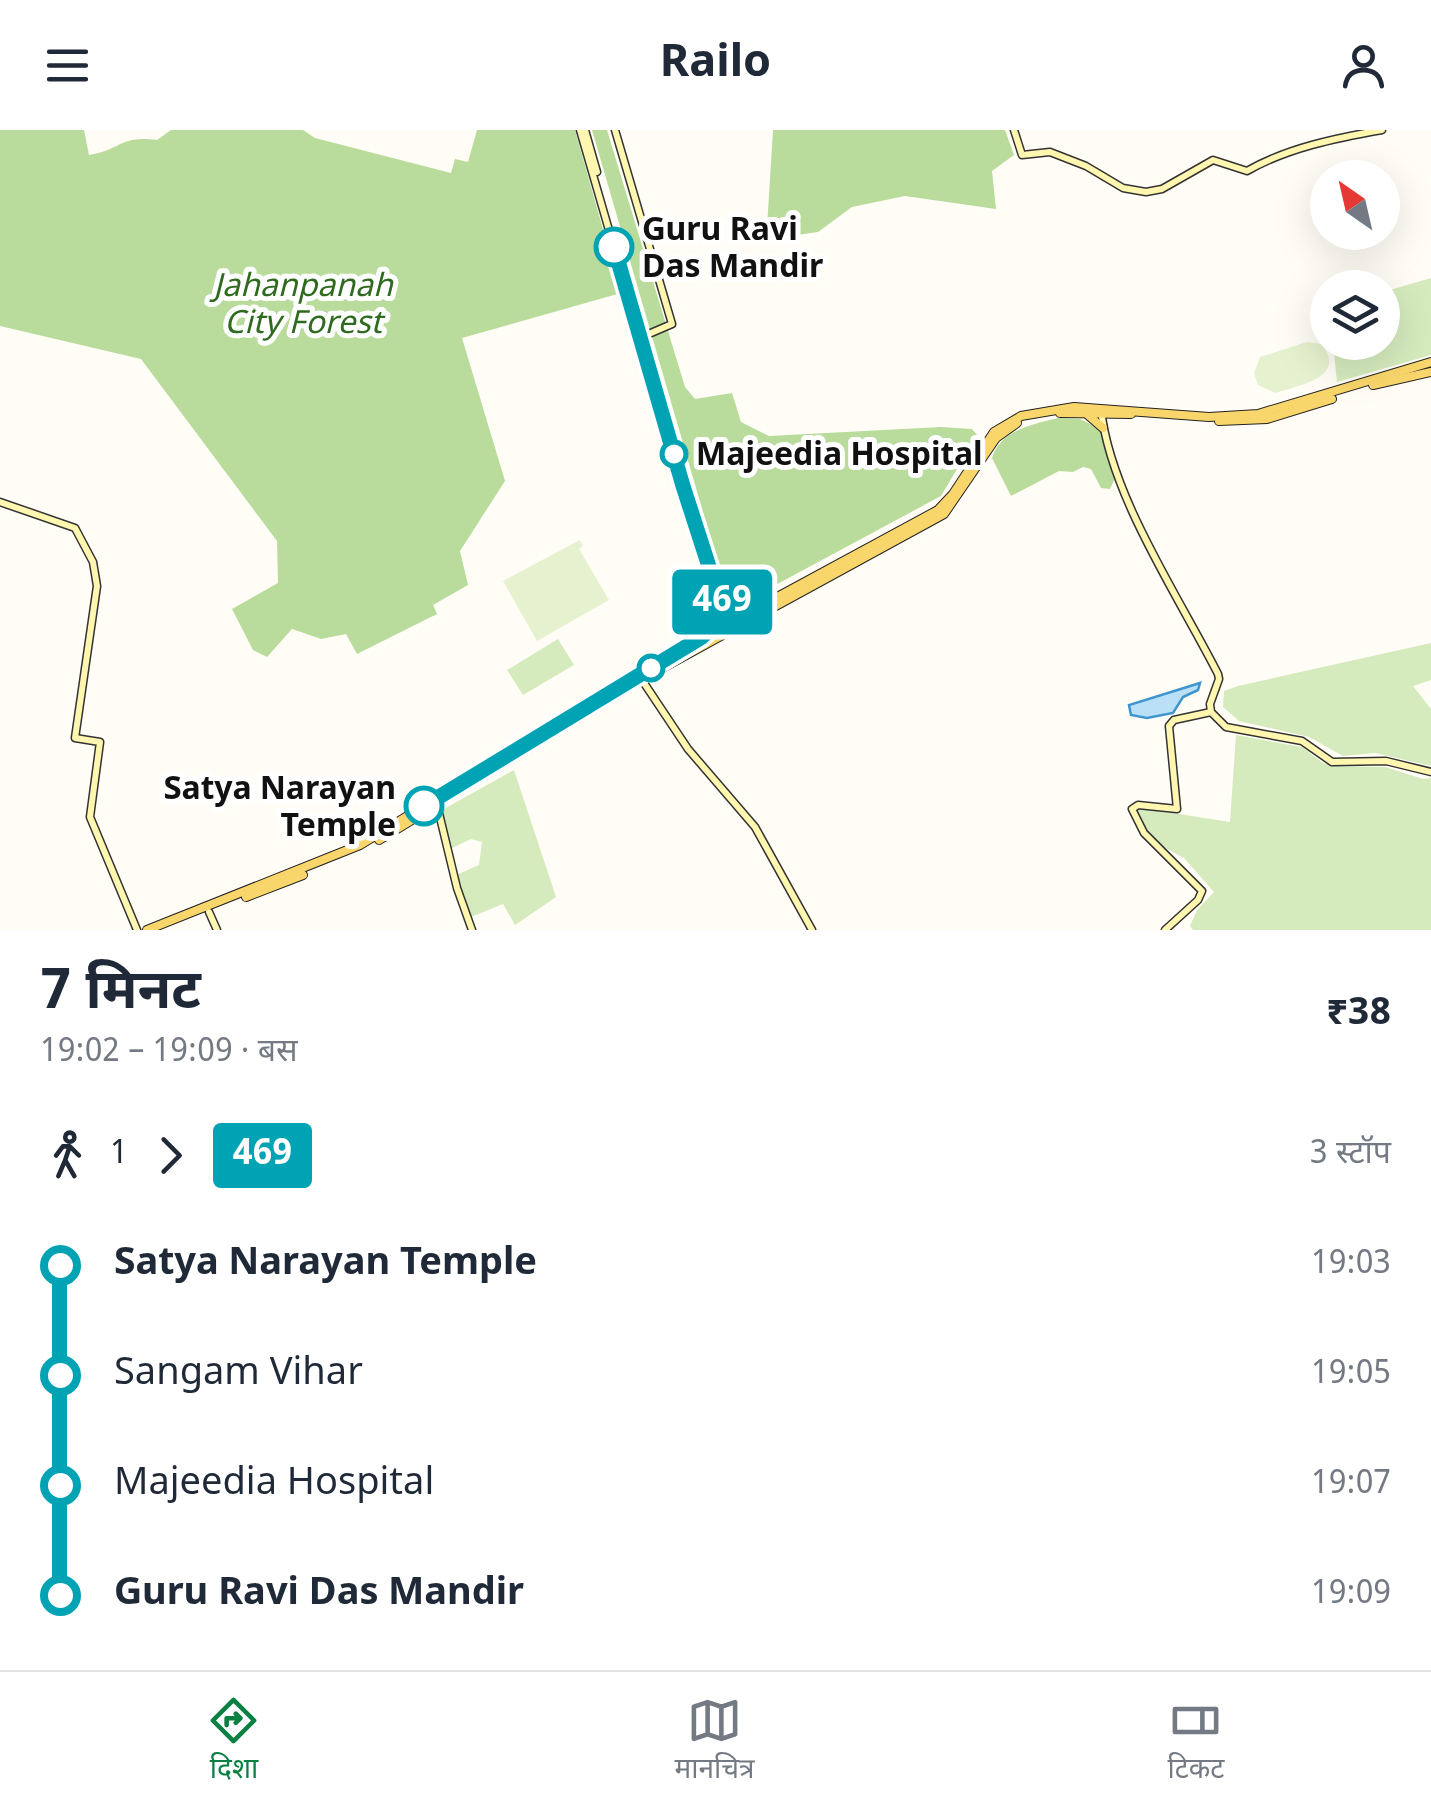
<!DOCTYPE html>
<html lang="hi">
<meta charset="utf-8">
<style>
:root{--surface:#fff;--page:#f6f6f7;--text:#1f2937;--muted:#747a83;--line:#e0e1e3;--accent:#0b8043}
body{margin:0;font-family:Georgia,"Noto Sans Devanagari",serif;background:var(--page);color:var(--text);height:100vh;display:flex;flex-direction:column;font-size:38px;white-space:nowrap}
*{box-sizing:border-box;margin:0}
p{font-size:32px;color:var(--muted)}
.icon{flex:none;width:55px;height:55px;fill:none;stroke:currentColor;stroke-width:2;stroke-linecap:round;stroke-linejoin:round}
.map{position:relative;height:800px;overflow:hidden}
.panel{display:flex;flex-direction:column;background:var(--surface);flex:1}
.panel>*{flex:none}
.badge{padding:0 20px;border-radius:8px;font-size:35px;line-height:65px}
.needle{width:65px;rotate:326deg}
.controls{position:absolute;left:1310px;top:30px;display:grid;gap:20px}
.controls a{display:grid;place-items:center;width:90px;height:90px;border-radius:50%;background:var(--surface);box-shadow:0 10px 40px #0002;font-size:50px}
.map>.badge{position:absolute;translate:-50% -50%;box-shadow:0 0 0 5px #fff}
.legs{display:flex;align-items:center;gap:15px;height:110px;padding:0 40px;font-size:32px}
.legs p{margin-inline-start:auto}
.overview{display:flex;align-items:center;justify-content:space-between;height:170px;padding:0 40px}
h1{font-size:55px;font-weight:700;line-height:75px}
ul{padding:0 40px;list-style:none}
li{display:flex;align-items:center;gap:35px;height:110px;font-size:38px}
li i{display:grid;place-items:center;width:15px;height:100%;margin:0 12px;background:currentColor}
li i::after{content:'';width:25px;height:25px;margin:-12px;border:8px solid;border-radius:50%;background:var(--surface)}
li p{margin-inline-start:auto}
li:first-child i{background:linear-gradient(#0000 50%,currentColor 0)}
li:last-child i{background:linear-gradient(currentColor 50%,#0000 0)}
header{display:flex;justify-content:space-between;align-items:center;height:130px;padding:0 40px;background:var(--surface);font-size:45px;font-weight:700}
.menu{display:flex;justify-content:space-around;align-items:center;height:140px;border-top:2px solid var(--line);background:var(--surface);font-size:28px;color:var(--muted)}
.menu a{display:grid;justify-items:center;gap:5px}
.menu .current{color:var(--accent)}
.map>svg:first-child{display:block}
.green{fill:#d5ebbd}
.forest{fill:#b9dc9c}
.pitch{fill:#e6f2cf}
.water{fill:#b9e0f7;stroke:#3f96cf;stroke-width:2.5}
.lines{fill:none;stroke-linecap:round;stroke-linejoin:round}
.secondary-casing{stroke:#333;stroke-width:9}
.primary-casing{stroke:#222;stroke-width:10}
.secondary{stroke:#fff6b0;stroke-width:6}
.primary{stroke:#f9d66b;stroke-width:8}
.line-1-casing{stroke:#fff;stroke-width:22}
.line-1{stroke:#00a3b4;stroke-width:15}
.stop-1-dot{fill:#fff;stroke:#00a3b4;stroke-width:5}
.labels{text-anchor:middle;stroke-width:10;stroke-linejoin:round;paint-order:stroke}
.stop-label{font-size:32px;font-weight:bold;fill:#111;stroke:#fff;text-anchor:start}
.park-label{font-size:32px;font-style:italic;fill:#2f6b1f;stroke:#fff}
</style>
<header><svg class="icon" aria-label="menu" viewBox="0 0 24 24"><path d="M4 6h16M4 12h16M4 18h16"/></svg>Railo<svg class="icon" aria-label="person" viewBox="0 0 24 24"><circle cx="12" cy="8" r="4"/><path d="M4 21q1-7 8-7t8 7"/></svg></header>
<div class="map">
<svg width="1431" height="800" viewBox="0 0 1431 800">
<rect width="100%" height="100%" fill="#fffdf5"/>
<g class="green">
<path d="M1431 148V225L1337 252 1333 213 1382 212 1383 162Z"/>
<path d="M558 509 574 535 523 565 507 540Z"/>
<path d="M1431 513V550L1413 556 1431 579V636L1375 623 1343 626 1309 607 1239 591 1223 577 1224 561 1238 556Z"/>
<path d="M1236 605 1302 617 1323 633 1334 636 1385 637 1423 649 1431 648V800H1193L1190 796 1197 780 1214 762 1184 728 1149 709 1134 677 1230 692Z"/>
<path d="M514 640 556 767 515 795 503 774 471 787 456 745 479 735 482 712 471 709 450 719 442 680Z"/>
</g>
<g class="forest">
<path d="M0 0H84L89 25C121 20 120 5 157 10L171 0H303L315 8 451 43 455 29 468 32 477 0H575L621 163 462 208 505 351 460 421 468 455 433 475 437 484 357 524 346 504 321 509 292 499 267 527 253 520 232 479 278 453 277 411 141 229 0 196Z"/>
<path d="M592 0H607L685 257 695 269 732 263 741 292 769 306 941 297 972 299 977 305 941 366 744 472 728 468Z"/>
<path d="M773 0H1005L1014 25 992 41 996 79 905 66 852 77 818 102 783 107 767 97Z"/>
<path d="M1058 288 1080 289 1100 299 1115 348 1110 359 1101 358 1091 339 1083 337 1073 342 1059 341 1011 366 992 328C1000 300 1034 294 1058 288Z"/>
</g>
<g class="pitch">
<path d="M1307 212 1321 214C1349 247 1298 256 1275 263L1258 255 1254 243 1260 227Z"/>
<path d="M580 410 583 416 579 419 609 470 537 511 503 451Z"/>
</g>
<path class="water" d="M1200 553 1198 560 1183 567 1173 583 1147 588 1131 585 1129 575Z"/>
<g class="lines">
<g class="secondary-casing">
<g id="secondary">
<path d="M580 0 683 356 714 456 734 491"/>
<path d="M585 0 597 42"/>
<path d="M615 0 672 194 644 206"/>
<path d="M1014 0 1022 25 1050 22 1086 36 1123 58 1146 62 1162 59 1213 30 1247 41C1287 18 1336 8 1382 0"/>
<path d="M1101 279C1110 365 1179 467 1218 544L1219 549 1210 574 1211 582 1226 597 1302 611 1332 632 1386 631 1431 642"/>
<path d="M670 294 691 369"/>
<path d="M0 372 75 398 93 432 97 456 75 608 100 612 90 687 137 800"/>
<path d="M716 447 735 485"/>
<path d="M642 550 688 619 755 697 812 800"/>
<path d="M437 675 457 758 472 800"/>
<path d="M209 782 217 800"/>
<path d="M1165 800 1198 770 1202 761 1144 703 1132 679 1138 675 1177 679 1169 596 1174 590 1211 582"/>
</g>
</g>
<g class="primary-casing">
<g id="primary">
<path d="M1373 255 1431 242"/>
<path d="M1060 283 1131 284"/>
<path d="M1088 285 1103 298"/>
<path d="M1219 291 1267 289 1332 269"/>
<path d="M708 500 724 489 725 477"/>
<path d="M379 710 655 542 944 384 996 308 1017 293"/>
<path d="M246 767 303 745"/>
<path d="M147 800 360 715 681 519 938 380 953 364 994 302 1021 286 1074 277 1209 287 1258 284 1431 232"/>
</g>
</g>
<use href="#secondary" class="secondary"/>
<use href="#primary" class="primary"/>
</g>
<g class="lines">
<g class="line-1-casing">
<path id="line-1" d="M424 676 702 507 725 486 683 356 614 117"/>
</g>
<use href="#line-1" class="line-1"/>
</g>
<g class="stop-1-dot">
<circle cx="614" cy="117" r="18"/>
<circle cx="674" cy="324" r="12"/>
<circle cx="651" cy="538" r="12"/>
<circle cx="424" cy="676" r="18"/>
</g>
<g class="labels">
<g class="stop-label">
<text x="642" y="110">Guru Ravi<tspan x="642" dy="37">Das Mandir</tspan></text>
<text x="696" y="335">Majeedia Hospital</text>
<text x="396" y="669" text-anchor="end">Satya Narayan<tspan x="396" dy="37">Temple</tspan></text>
</g>
<g class="park-label">
<text x="303" y="166">Jahanpanah<tspan x="303" dy="37">City Forest</tspan></text>
</g>
</g>
</svg>
<div class="controls">
<a><svg class="needle" viewBox="-14 -14 28 28"><path d="M0-13l5 13h-10z" fill="#e53935"/><path d="M0 13l5-13h-10z" fill="#747a83"/></svg></a>
<a><svg class="icon" aria-label="layers" viewBox="0 0 24 24"><path d="M12 4l9 5-9 5-9-5zM3 14l9 5 9-5"/></svg></a>
</div>
<b class="badge" style="left:722px;top:472px;background:#00a3b4;color:#fff">469</b>
</div>
<section class="panel">
<div class="overview"><div><h1>7 मिनट</h1><p>19:02 – 19:09 · बस</p></div><b>₹38</b></div>
<div class="legs"><svg class="icon" aria-label="walk" viewBox="0 0 24 24"><circle cx="13" cy="4" r="2"/><path d="M13 8l-2 6 4 7M11 14l-3 7M7 12l3-4h3l4 4"/></svg>1<svg class="icon" aria-label="forward" viewBox="0 0 24 24"><path d="M9 5l7 7-7 7"/></svg><b class="badge" style="background:#00a3b4;color:#fff">469</b><p>3 स्टॉप</p></div>
<ul>
<li><i style="color:#00a3b4"></i><b>Satya Narayan Temple</b><p>19:03</p></li>
<li><i style="color:#00a3b4"></i><span>Sangam Vihar</span><p>19:05</p></li>
<li><i style="color:#00a3b4"></i><span>Majeedia Hospital</span><p>19:07</p></li>
<li><i style="color:#00a3b4"></i><b>Guru Ravi Das Mandir</b><p>19:09</p></li>
</ul>
</section>
<nav class="menu">
<a class="current"><svg class="icon" aria-label="directions" viewBox="0 0 24 24"><path d="M12 3l9 9-9 9-9-9zM9 14v-3h6M13 9l2 2-2 2"/></svg>दिशा</a>
<a><svg class="icon" aria-label="map" viewBox="0 0 24 24"><path d="M3 6l6-2 6 2 6-2v14l-6 2-6-2-6 2zM9 4v14M15 6v14"/></svg>मानचित्र</a>
<a><svg class="icon" aria-label="tickets" viewBox="0 0 24 24"><path d="M3 7h18v10H3zM15 7v10"/></svg>टिकट</a>
</nav>
